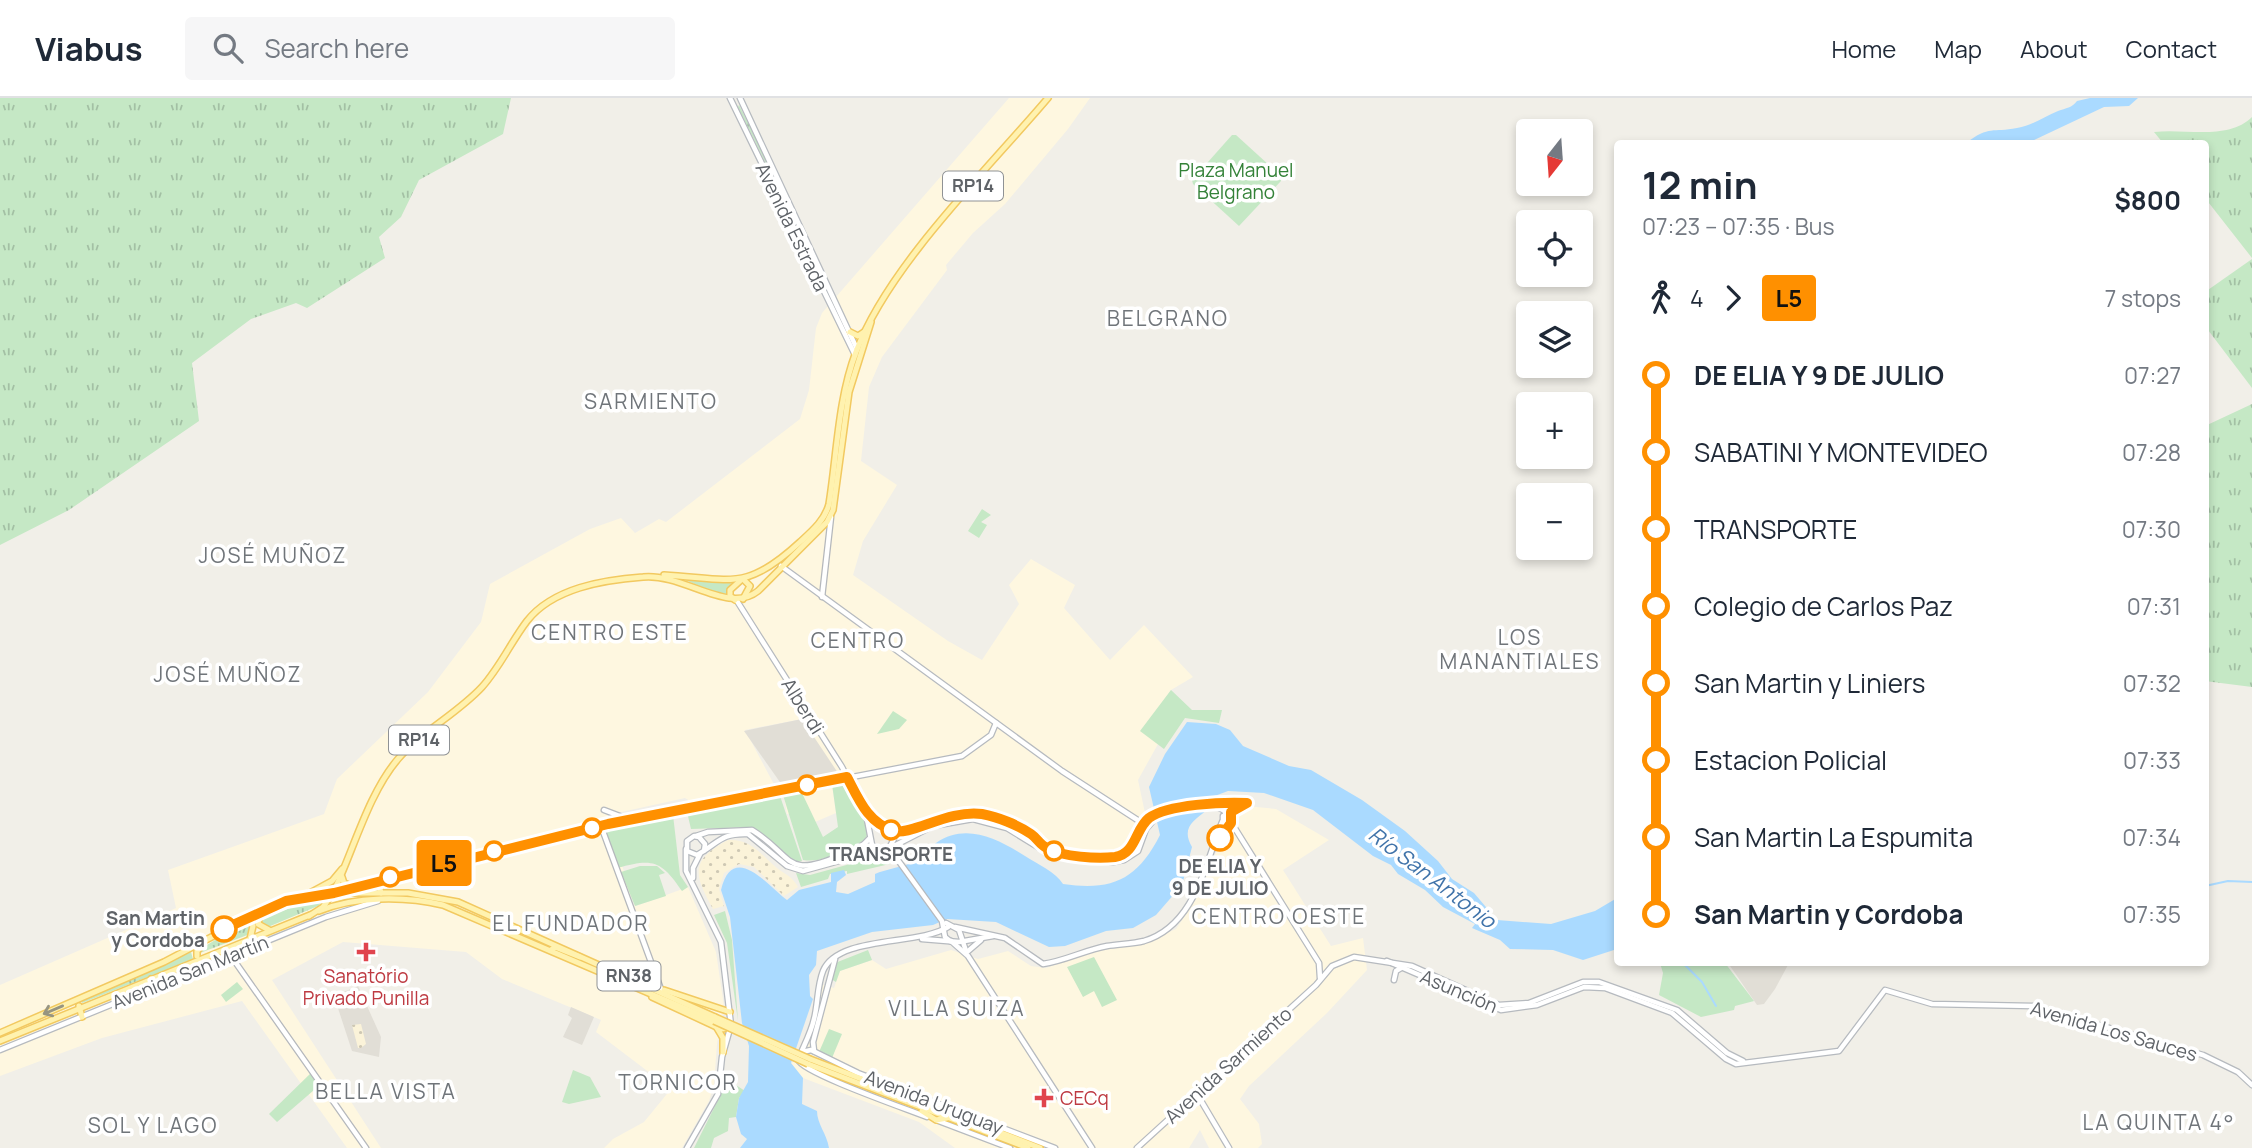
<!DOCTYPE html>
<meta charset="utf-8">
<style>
:root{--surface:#fff;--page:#f6f6f7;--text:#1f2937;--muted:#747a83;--line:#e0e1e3}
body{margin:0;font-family:Manrope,sans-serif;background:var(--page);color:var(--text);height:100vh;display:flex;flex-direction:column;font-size:26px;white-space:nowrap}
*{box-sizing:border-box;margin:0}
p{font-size:23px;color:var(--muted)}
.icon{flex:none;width:38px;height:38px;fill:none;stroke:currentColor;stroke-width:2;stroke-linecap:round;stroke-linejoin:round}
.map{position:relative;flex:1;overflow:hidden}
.side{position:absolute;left:1614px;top:42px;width:595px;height:826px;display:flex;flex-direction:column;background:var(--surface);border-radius:7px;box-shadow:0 4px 10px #0003}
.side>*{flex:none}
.badge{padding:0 14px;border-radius:5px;font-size:24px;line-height:46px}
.needle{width:46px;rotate:197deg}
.buttons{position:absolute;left:1516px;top:21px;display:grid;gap:14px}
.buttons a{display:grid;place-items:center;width:77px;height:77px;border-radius:7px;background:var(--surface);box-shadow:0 4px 10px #0003;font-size:35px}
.map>.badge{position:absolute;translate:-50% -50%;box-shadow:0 0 0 4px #fff}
.legs{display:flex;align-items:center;gap:10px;height:77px;padding:0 28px;font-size:23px}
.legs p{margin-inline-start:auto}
.overview{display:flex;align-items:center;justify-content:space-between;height:119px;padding:0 28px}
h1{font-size:38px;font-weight:700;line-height:52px}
ul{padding:0 28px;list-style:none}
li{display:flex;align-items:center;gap:24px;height:77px;font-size:26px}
li i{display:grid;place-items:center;width:10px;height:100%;margin:0 9px;background:currentColor}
li i::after{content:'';width:18px;height:18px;margin:-9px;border:5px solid;border-radius:50%;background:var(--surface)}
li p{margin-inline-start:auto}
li:first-child i{background:linear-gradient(#0000 50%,currentColor 0)}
li:last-child i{background:linear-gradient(currentColor 50%,#0000 0)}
header{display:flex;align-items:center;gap:42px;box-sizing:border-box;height:98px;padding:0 35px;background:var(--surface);border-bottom:2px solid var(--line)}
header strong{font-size:33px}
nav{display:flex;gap:38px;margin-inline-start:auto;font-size:24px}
.search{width:490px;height:63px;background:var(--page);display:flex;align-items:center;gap:18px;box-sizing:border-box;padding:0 24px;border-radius:7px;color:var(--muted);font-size:26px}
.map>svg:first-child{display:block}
.commercial{fill:#fef7e0}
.education{fill:#e1ded6}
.grass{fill:url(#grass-tufts)}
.sand{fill:url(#sand-dots)}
.green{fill:#c5e8c5}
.water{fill:#aadaff}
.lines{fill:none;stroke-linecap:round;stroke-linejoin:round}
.stream{stroke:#aadaff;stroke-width:2}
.tertiary-casing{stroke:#b5b8bc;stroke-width:7}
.secondary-casing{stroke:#b6babf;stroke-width:7}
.primary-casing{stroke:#f2c960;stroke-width:8}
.tertiary{stroke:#fff;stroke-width:4.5}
.secondary{stroke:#fff;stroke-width:4.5}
.primary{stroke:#fff2af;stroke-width:5}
.primary-bridge-casing{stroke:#f2c960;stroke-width:8;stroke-linecap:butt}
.primary-bridge{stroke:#fff2af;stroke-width:5}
.oneway{stroke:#979581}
.line-1-casing{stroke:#fff;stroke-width:16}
.line-1{stroke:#ff9000;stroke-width:10}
.stop-1-dot{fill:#fff;stroke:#ff9000;stroke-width:3.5}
.health-dot{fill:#e0444e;stroke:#fff;stroke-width:2.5}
.labels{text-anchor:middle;stroke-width:7;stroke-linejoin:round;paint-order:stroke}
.shield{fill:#fff;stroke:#8f9295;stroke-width:2}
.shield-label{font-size:18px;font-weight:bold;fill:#5f6368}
.park-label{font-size:19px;fill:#348238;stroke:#fff}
.street-label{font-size:19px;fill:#5f6368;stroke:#fff}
.stop-label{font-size:19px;font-weight:bold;fill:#5f6368;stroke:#fff}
.health-label{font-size:19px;fill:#be3a42;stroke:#fff}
.neighbourhood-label{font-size:21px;letter-spacing:2px;fill:#70757a;stroke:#fff}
.water-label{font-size:21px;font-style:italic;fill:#4174aa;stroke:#fff}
</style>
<header>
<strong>Viabus</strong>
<div class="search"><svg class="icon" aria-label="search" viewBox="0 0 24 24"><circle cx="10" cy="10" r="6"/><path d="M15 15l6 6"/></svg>Search here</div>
<nav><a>Home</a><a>Map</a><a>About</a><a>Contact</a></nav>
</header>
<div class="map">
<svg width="2252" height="1050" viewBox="0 0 2252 1050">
<defs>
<pattern id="grass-tufts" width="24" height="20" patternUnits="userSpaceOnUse" patternTransform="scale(1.75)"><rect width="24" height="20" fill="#c5e8c5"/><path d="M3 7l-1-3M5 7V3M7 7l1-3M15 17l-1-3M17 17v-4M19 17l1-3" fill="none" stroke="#a3c0a4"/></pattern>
<pattern id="sand-dots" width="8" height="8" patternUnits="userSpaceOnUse" patternTransform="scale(1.75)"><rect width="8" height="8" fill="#fbf3d9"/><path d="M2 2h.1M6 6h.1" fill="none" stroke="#cec8b4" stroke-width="1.8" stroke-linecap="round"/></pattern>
</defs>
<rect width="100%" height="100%" fill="#f1efe8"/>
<g class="commercial">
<path d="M1009 0H1090L1068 31 1005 106 973 135 946 167 947 172 882 259 869 289 861 363 897 387 863 443 853 477 948 543 982 562 1019 506 1009 487 1031 461 1075 487 1064 510 1110 562 1144 527 1193 579 1171 592 1143 634 1158 646 1138 682 1145 715 1130 742 1120 753 1113 756 1051 749 1028 731 1000 719 965 713 938 715 908 729 892 728 876 719 853 686 832 687 836 715 815 724 809 711 787 716 782 687 835 678 802 621 745 632 776 690 690 703 685 700 608 717 633 806 636 808 688 789 716 854 724 908 717 946 714 987 709 1003 682 1050H604L613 1041 644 1024 671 991 596 934 601 922 502 881 466 854 343 844 272 882 381 1050H347L242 903 102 940 0 978V887L176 810 168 772 324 716 337 681 428 594 481 524 490 486 590 431 621 420 635 435 659 421 666 424 800 321 809 292 816 230 822 215Z"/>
<path d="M1246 708 1276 711 1329 742 1283 772 1331 848 1363 840 1367 872 1327 915 1249 988 1240 1001 1259 1026 1262 1046 1258 1050H1209L1200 1032 1189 1050H955L919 1024 803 980 791 965 798 963 813 927 820 886 834 890 840 873 872 862 886 871 951 852 978 861 1008 853 1031 868 1046 870 1096 853 1139 847 1176 831 1190 810 1211 763 1230 731 1235 714Z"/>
</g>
<g class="education">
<path d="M802 621 838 675 836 678 782 687 744 633Z"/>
<path d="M1728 865H1789L1775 891 1764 906 1757 907Z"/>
<path d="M358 888 381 939 379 959 352 953 334 898Z"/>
<path d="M571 909 594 919 582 947 563 939 572 920 568 917Z"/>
</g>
<g class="grass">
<path d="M0 0H511L503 36 419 82 401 119 379 139 385 160 307 210 296 205 251 221 192 265 199 323 69 412 0 447Z"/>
<path d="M739 7 771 70 769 72 738 9Z"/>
<path d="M2252 19V160L2205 100V46L2163 45 2154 34C2185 30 2228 43 2252 19Z"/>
<path d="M2252 161V290L2205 228V194Z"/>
<path d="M2252 306V589L2205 583V328Z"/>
<path d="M327 799 318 808 268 829 261 824 262 818 270 813 271 817 293 809 297 804Z"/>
<path d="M246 824 251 827 250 836 200 855V851Z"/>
<path d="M191 854 193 861 82 905V903Z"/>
</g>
<g class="sand">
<path d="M728 742C752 741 760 756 777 770 786 777 792 778 798 789L784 798 754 769 739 766 724 775 719 791 724 808 713 811C695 778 688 763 728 742Z"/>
<path d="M361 926 366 946 361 950H358L352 927Z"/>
</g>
<g class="green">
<path d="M1232 37H1236L1280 77 1281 83 1239 128 1193 86 1192 82Z"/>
<path d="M982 411 991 417 981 424 987 427 979 440 968 433Z"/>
<path d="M683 481 730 484 731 485 727 498H722Z"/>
<path d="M1171 592 1192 612H1222L1219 625 1185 620 1164 651 1140 633Z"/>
<path d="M893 613 907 622 899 631 877 636Z"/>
<path d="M842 685C849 696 878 729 864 742 858 747 847 751 840 754 827 760 817 764 803 762L783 697 802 695 823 739 838 729 832 686Z"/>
<path d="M780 698 802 763 795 764 753 729 691 731 687 714Z"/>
<path d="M673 717 680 777 688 789 682 793C661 762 653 760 617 770L606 732Z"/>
<path d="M872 760 891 761 894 765 847 776V773L830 776 828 781 801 789 796 775 810 777Z"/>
<path d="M640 768H657L665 775 659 777 666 798 635 808 621 774Z"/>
<path d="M725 813 732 842 738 923 727 845 714 817Z"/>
<path d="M868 852 872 862 840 873 836 884 831 881 835 865Z"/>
<path d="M1094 859 1117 902 1102 909 1094 893 1083 899 1067 869Z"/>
<path d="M1660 865H1725L1754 903 1735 908 1734 912 1701 919 1659 897 1663 875Z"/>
<path d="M237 884 243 891 226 904 221 897Z"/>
<path d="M829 931 842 936 832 960 819 954Z"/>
<path d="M573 972 590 979 601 999 569 1006 562 1004Z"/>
<path d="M312 974 321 986 277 1024 269 1016Z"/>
<path d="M724 979 745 993 739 1000 736 1019 729 1020 728 1033 714 1040 711 1050H694L722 994Z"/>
</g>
<g class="water">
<path d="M2090 0H2138L2129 8 2104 9 2028 45H1966C1990 27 1992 35 2017 30 2033 27 2044 19 2058 13 2066 10 2072 10 2077 3Z"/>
<path d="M1187 624 1216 626 1230 632 1243 648 1289 668 1311 672 1362 702 1405 733 1438 763 1452 781 1474 795 1497 822 1551 826 1595 813 1617 800V851L1583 862 1553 852 1510 851 1500 842 1472 830 1475 826 1443 809 1425 792 1398 776 1391 767 1373 758 1313 712 1264 695 1228 693 1212 699 1207 712C1193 723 1181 730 1192 749L1182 787 1156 817 1133 830 1106 833 1065 848 1049 849 996 824 947 821 933 827 872 834 817 853 816 867 809 877 810 898 813 901 791 965 803 980 802 1006 817 1013C817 1026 827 1036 829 1050H740L747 1041 741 1036 736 1019 739 1000 748 984 749 948 742 925 730 819 721 792C733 742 769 789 787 802L799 792 831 784V775L844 772 846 777 837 784 836 794 848 796 875 784V776C886 771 899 770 911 765 920 760 927 751 936 745 966 724 998 741 1025 758 1037 766 1056 774 1063 786 1112 793 1137 782 1160 737L1149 689 1165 656Z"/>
</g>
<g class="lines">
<g class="stream">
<path d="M2205 788 2228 783 2252 784"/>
<path d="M1682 864 1702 884 1716 908"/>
</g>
<g class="tertiary-casing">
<g id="tertiary">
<path d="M822 499 831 419"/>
<path d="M601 728 662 894"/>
<path d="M231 858 366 1050"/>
<path d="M637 882 648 881 653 871"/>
</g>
</g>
<g class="secondary-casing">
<g id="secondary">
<path d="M730 0 855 257"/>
<path d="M740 0 857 251"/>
<path d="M781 468 1062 673 1139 723 1144 734"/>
<path d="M737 503 842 669 866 716 872 747 879 752 889 750 894 741 892 733"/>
<path d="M604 712 625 720"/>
<path d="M866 716C902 750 917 721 954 716 980 712 1010 722 1031 736 1037 740 1040 747 1046 750 1058 757 1108 762 1120 758 1137 751 1136 730 1149 720 1164 708 1216 698 1228 717"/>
<path d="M1231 724 1319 865 1320 880"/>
<path d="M696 738 708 734 752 732C794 758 784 782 841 757 851 753 862 750 869 741"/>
<path d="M894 747 895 758 942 823 945 839 950 843"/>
<path d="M890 750 933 728 973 721 1007 730 1051 757 1113 764 1124 762 1138 753 1146 731 1158 717"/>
<path d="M1214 750C1219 741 1227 732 1232 722L1229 717 1223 718V725H1230"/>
<path d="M686 751V773L721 844 731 927 722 959 718 996 687 1050"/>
<path d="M704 753 705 746 699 739 694 738 687 743V753L697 757C719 745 720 735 748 736L787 768 803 773 879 752"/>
<path d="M693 780V770L700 756"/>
<path d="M334 795 612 725 962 658 991 637 996 625"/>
<path d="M946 825 959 832 966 853"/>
<path d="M955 829 1005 840 1043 866C1065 863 1085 852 1107 848 1119 846 1132 846 1144 843 1195 828 1205 766 1222 724"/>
<path d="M922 841 959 844 993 838"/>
<path d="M951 843 968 858 1092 1050"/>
<path d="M967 854 981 842"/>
<path d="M1387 863 1501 912 1537 907 1584 889 1605 890 1672 915 1726 961 1736 966 1839 953 1885 892 1932 906 2033 908 2203 957 2238 974 2252 987"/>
<path d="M1394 882 1396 873 1401 870"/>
<path d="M0 952 326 819 378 803"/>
<path d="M814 953 813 944 835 861"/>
<path d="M802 954 811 952 858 975 1055 1050"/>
<path d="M1197 996 1229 1050"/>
<path d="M927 1019C907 1011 803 975 798 962 803 949 811 935 814 921 818 906 817 888 823 873 838 837 918 848 948 829"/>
<path d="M936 1022 1010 1050"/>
<path d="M1137 1050 1316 887 1332 868 1354 859 1412 868 1499 907 1529 905 1583 884H1599L1677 912 1727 955 1743 963"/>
</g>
</g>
<g class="primary-casing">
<g id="primary">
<path d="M850 234 858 238 864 234"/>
<path d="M664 477C732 481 746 494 800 444 812 433 825 422 829 406 837 356 838 301 856 254 888 168 988 71 1048 0"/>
<path d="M743 501 750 488 744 482"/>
<path d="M735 502 730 498V492L741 482"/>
<path d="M342 779 344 785 351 788"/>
<path d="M378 782 381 795"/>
<path d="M308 796 332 783 342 771"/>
<path d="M261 813 258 826 269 832"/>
<path d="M319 813C356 798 404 798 443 807L714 923"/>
<path d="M309 818 323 809 333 795C353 754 368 696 398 661 422 633 457 616 482 589 500 569 511 544 527 523 553 490 603 482 643 479 684 475 728 517 758 493L827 424 833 412 849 294 871 224"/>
<path d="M242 822H249L253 828 250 841"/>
<path d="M551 852 555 849 580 859"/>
<path d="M197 858V853L203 847"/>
<path d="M151 881 161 887"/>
<path d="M664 892 730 914"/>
<path d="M652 899 721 931 731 930"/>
<path d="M79 908 82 919"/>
<path d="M717 930 723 940V954"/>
<path d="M0 935 164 864 261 813 302 798 329 795H408L458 804 715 919"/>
<path d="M0 943 310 817"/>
<path d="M810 961 1040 1050"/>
<path d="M808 966 1028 1050"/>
<path d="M922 1013 936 1022 947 1020"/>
</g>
</g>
<use href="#tertiary" class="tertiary"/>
<use href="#secondary" class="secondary"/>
<use href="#primary" class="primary"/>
<g class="primary-bridge-casing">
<g id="primary-bridge">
<path d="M715 919 810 961"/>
<path d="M714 923 808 966"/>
</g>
</g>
<use href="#primary-bridge" class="primary-bridge"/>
</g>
<defs><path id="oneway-shaft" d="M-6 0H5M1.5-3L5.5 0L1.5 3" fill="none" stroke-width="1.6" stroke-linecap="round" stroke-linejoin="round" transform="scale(1.75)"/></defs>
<use class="oneway" href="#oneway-shaft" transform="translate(53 912) rotate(157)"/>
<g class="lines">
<g class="line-1-casing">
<path id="line-1" d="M224 831 286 803 334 795 608 726 847 679C859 702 868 725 894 733 910 738 950 711 982 716 998 719 1018 727 1031 736 1037 740 1040 747 1047 750 1063 759 1097 761 1115 759 1136 756 1135 731 1149 720 1168 706 1224 704 1247 705L1231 714V725L1220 740"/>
</g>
<use href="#line-1" class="line-1"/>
</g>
<g class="stop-1-dot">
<circle cx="807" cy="687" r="9"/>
<circle cx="592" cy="730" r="9"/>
<circle cx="891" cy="732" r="9"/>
<circle cx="1220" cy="740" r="12"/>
<circle cx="494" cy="753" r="9"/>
<circle cx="1054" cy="753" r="9"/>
<circle cx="390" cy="779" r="9"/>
<circle cx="224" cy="831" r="12"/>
</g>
<g class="health-dot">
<path d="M362.5 843.5h7v7h7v7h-7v7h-7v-7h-7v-7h7z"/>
<path d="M1040.5 989.5h7v7h7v7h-7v7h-7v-7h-7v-7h7z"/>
</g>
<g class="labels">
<g class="shield">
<rect x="943" y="73.5" width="60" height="29" rx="5"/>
<rect x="389" y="627.5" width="60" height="29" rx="5"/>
<rect x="597.5" y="863.5" width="63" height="29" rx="5"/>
</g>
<g class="shield-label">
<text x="973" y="94">RP14</text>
<text x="419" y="648">RP14</text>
<text x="629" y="884">RN38</text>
</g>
<g class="park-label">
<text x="1236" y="79">Plaza Manuel<tspan x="1236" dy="22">Belgrano</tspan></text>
</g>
<g class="street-label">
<text transform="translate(792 129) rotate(64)" y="7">Avenida Estrada</text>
<text transform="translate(803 608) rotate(58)" y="7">Alberdi</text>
<text transform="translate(190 874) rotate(-22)" y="7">Avenida San Martín</text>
<text transform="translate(1459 893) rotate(23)" y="7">Asunción</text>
<text transform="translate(2114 933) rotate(16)" y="7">Avenida Los Sauces</text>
<text transform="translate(1228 967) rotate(-42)" y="7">Avenida Sarmiento</text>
<text transform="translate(934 1004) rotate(21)" y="7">Avenida Uruguay</text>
</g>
<g class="stop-label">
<text x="891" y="763">TRANSPORTE</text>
<text x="1220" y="775">DE ELIA Y<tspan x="1220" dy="22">9 DE JULIO</tspan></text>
<text x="205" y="827" text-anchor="end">San Martin<tspan x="205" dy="22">y Cordoba</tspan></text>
</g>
<g class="health-label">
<text x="366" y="885">Sanatório<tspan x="366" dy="22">Privado Punilla</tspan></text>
<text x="1060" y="1007" text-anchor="start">CECq</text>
</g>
<g class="neighbourhood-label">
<text x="1168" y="228">BELGRANO</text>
<text x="651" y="311">SARMIENTO</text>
<text x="273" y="465">JOSÉ MUÑOZ</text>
<text x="610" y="542">CENTRO ESTE</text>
<text x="1520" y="547">LOS<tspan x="1520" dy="24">MANANTIALES</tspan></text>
<text x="858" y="550">CENTRO</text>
<text x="228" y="584">JOSÉ MUÑOZ</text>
<text x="1279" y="826">CENTRO OESTE</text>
<text x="571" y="833">EL FUNDADOR</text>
<text x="957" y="918">VILLA SUIZA</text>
<text x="678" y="992">TORNICOR</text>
<text x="386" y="1001">BELLA VISTA</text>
<text x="2159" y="1032">LA QUINTA 4°</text>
<text x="153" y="1035">SOL Y LAGO</text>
</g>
<g class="water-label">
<text transform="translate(1432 780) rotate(37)" y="7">Río San Antonio</text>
</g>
</g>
</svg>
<div class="buttons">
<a><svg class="needle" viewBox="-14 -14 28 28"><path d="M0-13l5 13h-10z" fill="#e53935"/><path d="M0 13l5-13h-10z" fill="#747a83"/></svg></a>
<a><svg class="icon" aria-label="locate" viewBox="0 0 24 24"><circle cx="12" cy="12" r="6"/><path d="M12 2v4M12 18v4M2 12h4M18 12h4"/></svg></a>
<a><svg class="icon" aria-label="layers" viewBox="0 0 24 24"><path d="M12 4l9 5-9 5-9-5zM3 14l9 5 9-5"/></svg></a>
<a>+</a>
<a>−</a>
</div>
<b class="badge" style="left:444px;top:765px;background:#ff9000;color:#111">L5</b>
<section class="side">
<div class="overview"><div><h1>12 min</h1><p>07:23 – 07:35 · Bus</p></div><b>$800</b></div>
<div class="legs"><svg class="icon" aria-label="walk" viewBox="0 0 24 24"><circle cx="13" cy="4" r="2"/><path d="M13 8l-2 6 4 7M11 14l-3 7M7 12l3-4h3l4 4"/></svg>4<svg class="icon" aria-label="forward" viewBox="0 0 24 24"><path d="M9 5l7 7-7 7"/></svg><b class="badge" style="background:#ff9000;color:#111">L5</b><p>7 stops</p></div>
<ul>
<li><i style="color:#ff9000"></i><b>DE ELIA Y 9 DE JULIO</b><p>07:27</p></li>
<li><i style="color:#ff9000"></i><span>SABATINI Y MONTEVIDEO</span><p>07:28</p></li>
<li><i style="color:#ff9000"></i><span>TRANSPORTE</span><p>07:30</p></li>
<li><i style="color:#ff9000"></i><span>Colegio de Carlos Paz</span><p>07:31</p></li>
<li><i style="color:#ff9000"></i><span>San Martin y Liniers</span><p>07:32</p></li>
<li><i style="color:#ff9000"></i><span>Estacion Policial</span><p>07:33</p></li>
<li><i style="color:#ff9000"></i><span>San Martin La Espumita</span><p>07:34</p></li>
<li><i style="color:#ff9000"></i><b>San Martin y Cordoba</b><p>07:35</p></li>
</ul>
</section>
</div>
